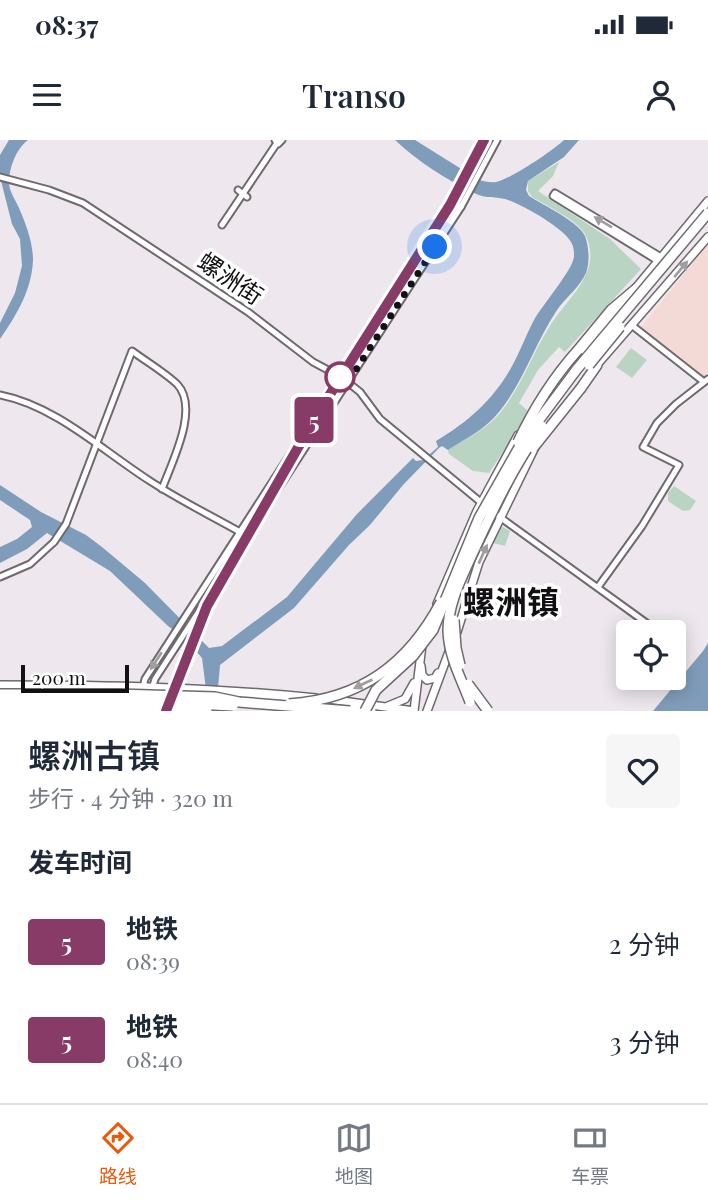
<!DOCTYPE html>
<html lang="zh">
<meta charset="utf-8">
<style>
:root{--surface:#fff;--page:#f6f6f7;--text:#1f2937;--muted:#747a83;--line:#e0e1e3;--accent:#ea580c}
body{margin:0;font-family:"Playfair Display","Noto Sans SC",serif;background:var(--page);color:var(--text);height:100vh;display:flex;flex-direction:column;font-size:26px;white-space:nowrap}
*{box-sizing:border-box;margin:0}
p{font-size:23px;color:var(--muted)}
.icon{flex:none;width:38px;height:38px;fill:none;stroke:currentColor;stroke-width:2;stroke-linecap:round;stroke-linejoin:round}
.map{position:relative;height:571px;overflow:hidden}
.side{display:flex;flex-direction:column;background:var(--surface);flex:1}
.side>*{flex:none}
.badge{padding:0 14px;border-radius:5px;font-size:24px;line-height:46px}
.buttons{position:absolute;left:616px;top:480px;display:grid;gap:14px}
.buttons a{display:grid;place-items:center;width:70px;height:70px;border-radius:7px;background:var(--surface);box-shadow:0 4px 18px #0003;font-size:35px}
.scale{position:absolute;left:21px;bottom:18px;width:108px;box-sizing:border-box;padding-left:7px;border:4px solid #121012;border-top:0;font-size:19px;line-height:24px;white-space:nowrap;color:#121012;-webkit-text-stroke:5px #fff;paint-order:stroke}
.you{position:absolute;width:35px;height:35px;margin:-18px;border:5px solid #fff;border-radius:50%;background:#1a73e8;box-shadow:0 0 0 10px #1a73e833}
.map>.badge{position:absolute;translate:-50% -50%;box-shadow:0 0 0 4px #fff}
h2{padding:0 28px;font-size:26px;line-height:63px}
.round{display:grid;place-items:center;flex:none;width:74px;height:74px;border-radius:7px;background:var(--page)}
.summary{display:flex;align-items:center;justify-content:space-between;height:119px;padding:0 28px}
h1{font-size:33px;font-weight:600;line-height:52px}
ul{padding:0;list-style:none}
li{display:flex;align-items:center;gap:21px;height:98px;padding:0 28px}
li div{flex:1}
li b{display:block;font-size:26px}
li em{font-style:normal}
li .badge{min-width:77px;font-weight:700;text-align:center}
.status{display:flex;justify-content:space-between;align-items:center;height:49px;padding:0 35px;background:var(--surface);direction:ltr}
.status svg{height:19px;fill:currentColor}
header{display:flex;justify-content:space-between;align-items:center;height:91px;padding:0 28px;background:var(--surface);font-size:32px;font-weight:600}
.tabs{display:flex;justify-content:space-around;align-items:center;height:98px;border-top:2px solid var(--line);background:var(--surface);font-size:19px;color:var(--muted)}
.tabs a{display:grid;justify-items:center;gap:4px}
.tabs .on{color:var(--accent)}
.map>svg:first-child{display:block}
.industrial{fill:#f4dad7}
.green{fill:#bad4c3}
.water{fill:#7f9dba}
.lines{fill:none;stroke-linecap:round;stroke-linejoin:round}
.minor-casing{stroke:#6e696e;stroke-width:9}
.major-casing{stroke:#6e696e;stroke-width:10}
.highway-casing{stroke:#6e696e;stroke-width:12}
.minor{stroke:#fff;stroke-width:5}
.major{stroke:#fff;stroke-width:7}
.highway{stroke:#fff;stroke-width:9}
.minor-bridge-casing{stroke:#6e696e;stroke-width:9;stroke-linecap:butt}
.highway-bridge-casing{stroke:#6e696e;stroke-width:12;stroke-linecap:butt}
.minor-bridge{stroke:#fff;stroke-width:5}
.highway-bridge{stroke:#fff;stroke-width:9}
.oneway{fill:#a09fa0}
.line-casing{stroke:#fff;stroke-width:16}
.line{stroke:#893b67;stroke-width:10}
.walk{stroke:#121012;stroke-width:7;stroke-dasharray:0 12.6}
.stop-dot{fill:#fff;stroke:#893b67;stroke-width:3.5}
.labels{text-anchor:middle;stroke-width:7;stroke-linejoin:round;paint-order:stroke}
.street-label{font-size:24px;fill:#121012;stroke:#fff}
.district-label{font-size:32px;font-weight:bold;fill:#121012;stroke:#fff}
</style>
<div class="status"><b>08:37</b><svg viewBox="0 0 49 12"><path d="M0 12V9h3v3zM5 12V6h3v6zM10 12V3h3v9zM15 12V0h3v12zM26 1h20v11H26zM47 4h2v5h-2z"/></svg></div>
<header><svg class="icon" aria-label="menu" viewBox="0 0 24 24"><path d="M4 6h16M4 12h16M4 18h16"/></svg>Transo<svg class="icon" aria-label="person" viewBox="0 0 24 24"><circle cx="12" cy="8" r="4"/><path d="M4 21q1-7 8-7t8 7"/></svg></header>
<div class="map">
<svg width="708" height="571" viewBox="0 0 708 571">
<rect width="100%" height="100%" fill="#eee8ee"/>
<path class="industrial" d="M708 104V236L703 240 639 190Z"/>
<g class="green">
<path d="M559 22 553 36 538 51 610 99 641 129 565 212 559 207 538 230 519 263 529 272 489 333 473 331 449 314 448 310C466 298 486 290 500 273 521 247 531 217 548 189 561 167 582 150 589 126 592 116 590 103 585 94 577 80 547 66 532 57L528 51V41Z"/>
<path d="M631 208 647 220 632 238 616 227Z"/>
<path d="M674 346 696 361 690 370 683 371 668 361V353Z"/>
<path d="M503 387 510 391 505 406 493 403 500 388Z"/>
</g>
<g class="water">
<path d="M9 0H28C16 9 9 28 9 43 9 51 16 61 19 68 26 84 33 103 33 120 32 150 16 176 0 199V183L15 153 22 126 20 99 12 84 0 37V15Z"/>
<path d="M395 0H415L479 40C484 41 490 43 496 42 509 40 554 10 564 0H579L564 17 528 41 526 50 529 56C543 65 578 81 585 96 589 107 590 122 586 133 580 147 566 157 557 170 535 203 524 241 499 272 485 290 466 298 448 310L442 306 439 308 403 345 370 385 349 405 294 468 220 525 216 571H206L207 557 202 518 186 500 168 486 110 431 47 393 27 409 0 423V407L17 399 32 387 30 380 0 360V345L41 372 86 395 102 407 145 443 209 508 222 506 287 457 357 374 413 318 416 321 423 320 438 307 436 301C468 282 493 260 511 228 520 212 526 195 534 180 543 164 572 131 574 117 574 112 574 107 571 102 564 88 520 63 505 59 494 56 485 59 474 53 446 39 418 22 395 0Z"/>
<path d="M708 503V571H653L703 511Z"/>
</g>
<g class="lines">
<g class="minor-casing">
<g id="minor">
<path d="M275 0 278 4 282 0"/>
<path d="M0 37 49 50 83 63 248 172 313 222 341 237 360 252 380 279 483 364"/>
<path d="M238 50 247 57"/>
<path d="M461 67 497 0"/>
<path d="M222 85 277 3"/>
<path d="M658 121 553 56 555 53 661 117"/>
<path d="M634 187 704 242"/>
<path d="M0 255C56 266 103 311 150 341 179 360 210 375 240 392"/>
<path d="M490 370 652 487"/>
<path d="M66 384 132 211C147 222 164 232 177 244 200 268 172 322 162 349"/>
<path d="M0 437 30 424 54 402"/>
<path d="M598 447 642 386 679 325 643 307 657 283 676 264 708 239"/>
<path d="M143 547 145 539 453 62 488 0"/>
<path d="M152 549 155 539 461 67 453 62"/>
</g>
</g>
<g class="major-casing">
<g id="major">
<path d="M635 149 708 61"/>
<path d="M583 215 626 161"/>
<path d="M595 227 708 97"/>
<path d="M537 272 575 224"/>
<path d="M437 464 477 371 518 295"/>
<path d="M457 492 479 422 535 307"/>
<path d="M421 526 422 535 427 540 435 538 438 533"/>
<path d="M0 545C108 545 209 547 316 558"/>
<path d="M218 554 296 561"/>
<path d="M328 559 414 571"/>
<path d="M388 566 405 559 414 543"/>
<path d="M346 567 372 571"/>
<path d="M414 571 422 505"/>
<path d="M427 571 450 509"/>
</g>
</g>
<g class="highway-casing">
<g id="highway">
<path d="M578 210 611 170 637 148"/>
<path d="M581 248 597 225"/>
</g>
</g>
<use href="#minor" class="minor"/>
<use href="#major" class="major"/>
<use href="#highway" class="highway"/>
<g class="minor-bridge-casing">
<path id="minor-bridge" d="M54 402 66 384"/>
</g>
<g class="highway-bridge-casing">
<g id="highway-bridge">
<path d="M589 225 620 187"/>
<path d="M518 302C534 268 553 238 578 210"/>
<path d="M533 308 581 248"/>
<path d="M454 480 456 508 460 525"/>
<path d="M468 544 488 571"/>
<path d="M0 554H118L215 557 239 562 350 571"/>
<path d="M0 561H136L233 566"/>
<path d="M470 562C461 538 449 517 448 491 448 465 460 441 470 419 491 373 513 327 542 286"/>
<path d="M289 564C361 559 408 524 441 462"/>
<path d="M0 568H138L207 571"/>
<path d="M365 571 376 550 413 516 433 490 479 378 521 304 577 229 708 73"/>
</g>
</g>
<use href="#minor-bridge" class="minor-bridge"/>
<use href="#highway-bridge" class="highway-bridge"/>
</g>
<defs><path id="oneway-solid" d="M-6-.8H1V-3.2L6.5 0L1 3.2V.8H-6Z" transform="scale(1.75)"/></defs>
<g class="oneway">
<use href="#oneway-solid" transform="translate(603 82) rotate(-149)"/>
<use href="#oneway-solid" transform="translate(681 129) rotate(-50)"/>
<use href="#oneway-solid" transform="translate(483 414) rotate(-66)"/>
<use href="#oneway-solid" transform="translate(156 521) rotate(123)"/>
<use href="#oneway-solid" transform="translate(363 544) rotate(154)"/>
</g>
<g class="lines">
<g class="line-casing">
<path id="line" d="M166 571 207 466 315 278 450 65 484 0"/>
</g>
<use href="#line" class="line"/>
<path class="walk" d="M340 237 348 242 435 107"/>
</g>
<circle class="stop-dot" cx="340" cy="237" r="14"/>
<g class="labels">
<g class="street-label">
<text transform="translate(230 139) rotate(34)" y="8">螺洲街</text>
</g>
<g class="district-label">
<text x="511" y="474">螺洲镇</text>
</g>
</g>
</svg>
<div class="buttons">
<a><svg class="icon" aria-label="locate" viewBox="0 0 24 24"><circle cx="12" cy="12" r="6"/><path d="M12 2v4M12 18v4M2 12h4M18 12h4"/></svg></a>
</div>
<div class="scale">200 m</div>
<div class="you" style="left:435px;top:107px"></div>
<b class="badge" style="left:314px;top:280px;background:#893b67;color:#fff">5</b>
</div>
<section class="side">
<div class="summary"><div><h1>螺洲古镇</h1><p>步行 · 4 分钟 · 320 m</p></div><a class="round"><svg class="icon" aria-label="heart" viewBox="0 0 24 24"><path d="M12 20l-8-8c-3-5 5-10 8-4 3-6 11-1 8 4z"/></svg></a></div>
<h2>发车时间</h2>
<ul>
<li><span class="badge" style="background:#893b67;color:#fff">5</span><div><b>地铁</b><p>08:39</p></div><em>2 分钟</em></li>
<li><span class="badge" style="background:#893b67;color:#fff">5</span><div><b>地铁</b><p>08:40</p></div><em>3 分钟</em></li>
</ul>
</section>
<nav class="tabs">
<a class="on"><svg class="icon" aria-label="directions" viewBox="0 0 24 24"><path d="M12 3l9 9-9 9-9-9zM9 14v-3h6M13 9l2 2-2 2"/></svg>路线</a>
<a><svg class="icon" aria-label="map" viewBox="0 0 24 24"><path d="M3 6l6-2 6 2 6-2v14l-6 2-6-2-6 2zM9 4v14M15 6v14"/></svg>地图</a>
<a><svg class="icon" aria-label="tickets" viewBox="0 0 24 24"><path d="M3 7h18v10H3zM15 7v10"/></svg>车票</a>
</nav>
